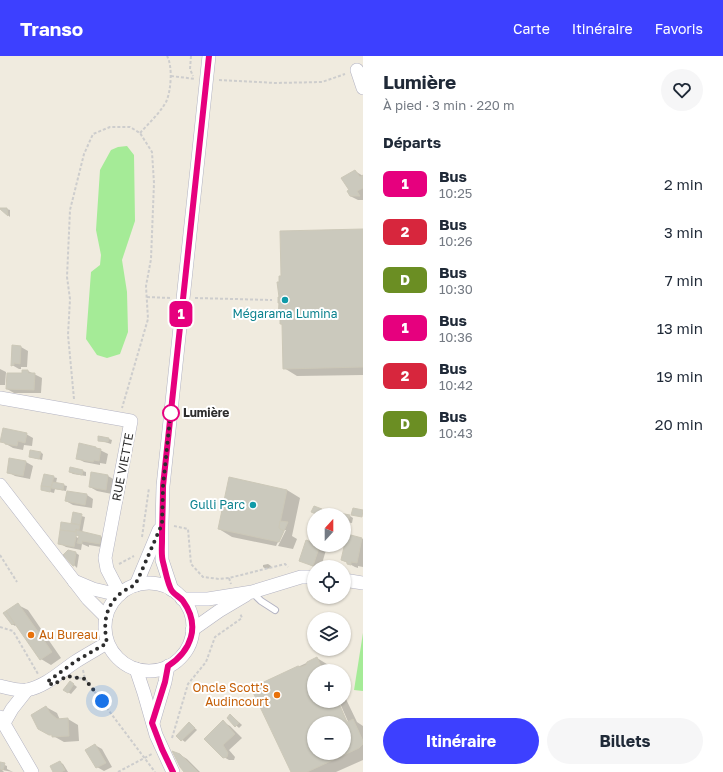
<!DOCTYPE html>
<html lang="fr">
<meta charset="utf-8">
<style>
:root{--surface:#fff;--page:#f6f6f7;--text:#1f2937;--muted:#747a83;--accent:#3d40ff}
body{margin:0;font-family:"Golos Text",sans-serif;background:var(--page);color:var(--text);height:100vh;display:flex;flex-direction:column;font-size:15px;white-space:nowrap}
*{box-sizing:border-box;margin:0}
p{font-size:13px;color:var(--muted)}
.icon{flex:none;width:22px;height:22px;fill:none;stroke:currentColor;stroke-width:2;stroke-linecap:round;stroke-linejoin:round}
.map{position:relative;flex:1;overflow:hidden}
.drawer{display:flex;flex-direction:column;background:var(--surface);width:360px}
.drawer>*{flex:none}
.badge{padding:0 8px;border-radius:6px;font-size:14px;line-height:26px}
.needle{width:26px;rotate:21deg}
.controls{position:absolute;left:307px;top:452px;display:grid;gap:8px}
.controls a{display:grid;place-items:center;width:44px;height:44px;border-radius:50%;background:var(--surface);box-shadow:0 1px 3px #0004;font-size:20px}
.you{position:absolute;width:20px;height:20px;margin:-10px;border:3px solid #fff;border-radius:50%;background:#1a73e8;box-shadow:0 0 0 6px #1a73e833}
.map>.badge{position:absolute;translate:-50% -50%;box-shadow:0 0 0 2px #fff}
h2{padding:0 20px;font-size:15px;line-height:36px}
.round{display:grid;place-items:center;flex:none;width:42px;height:42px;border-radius:21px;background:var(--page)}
.summary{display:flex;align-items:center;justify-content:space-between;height:68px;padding:0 20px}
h1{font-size:19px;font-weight:700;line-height:30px}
.action{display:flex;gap:8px;margin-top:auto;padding:8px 20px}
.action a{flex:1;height:46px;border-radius:24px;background:var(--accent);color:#fff;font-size:16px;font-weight:700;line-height:46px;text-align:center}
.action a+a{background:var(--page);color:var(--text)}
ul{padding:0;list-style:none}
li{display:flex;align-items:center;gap:12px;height:48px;padding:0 20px}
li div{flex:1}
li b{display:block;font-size:15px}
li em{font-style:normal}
li .badge{min-width:44px;font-weight:700;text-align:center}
header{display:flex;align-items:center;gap:24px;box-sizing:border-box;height:56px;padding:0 20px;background:var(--accent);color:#fff}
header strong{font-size:19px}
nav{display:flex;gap:22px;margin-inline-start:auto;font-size:14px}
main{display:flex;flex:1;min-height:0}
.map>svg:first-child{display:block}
.green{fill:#a5eb97}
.shadow{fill:#0003;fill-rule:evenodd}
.building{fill:#cbc9bd;stroke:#ccc8b8;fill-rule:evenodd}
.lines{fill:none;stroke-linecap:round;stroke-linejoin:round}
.lane-casing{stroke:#b3b3c2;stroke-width:8}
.street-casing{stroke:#b3b3c2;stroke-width:14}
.path{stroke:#cdcdcd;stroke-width:2;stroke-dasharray:3 2;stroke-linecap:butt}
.lane{stroke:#fff;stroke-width:6}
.street{stroke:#fff;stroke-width:13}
.line-casing{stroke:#fff;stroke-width:9}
.line{stroke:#e6007e;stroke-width:6}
.walk{stroke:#2d2d2d;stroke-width:4;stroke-dasharray:0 7.2}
.culture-dot{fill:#0f9aa8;stroke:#fff;stroke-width:1.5}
.stop-dot{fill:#fff;stroke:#e6007e;stroke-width:2}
.food-dot{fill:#e8710a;stroke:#fff;stroke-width:1.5}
.labels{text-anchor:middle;stroke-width:4;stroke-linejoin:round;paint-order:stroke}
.culture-label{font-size:12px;fill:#0d838f;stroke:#fff}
.stop-label{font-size:12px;font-weight:bold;fill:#2d2d2d;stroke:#fff;text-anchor:start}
.street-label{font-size:12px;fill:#2d2d2d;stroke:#fff}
.food-label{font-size:12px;fill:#c56008;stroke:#fff;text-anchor:start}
</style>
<header>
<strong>Transo</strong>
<nav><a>Carte</a><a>Itinéraire</a><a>Favoris</a></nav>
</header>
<main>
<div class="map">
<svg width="363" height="716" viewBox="0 0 363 716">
<rect width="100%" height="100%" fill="#f0ebdf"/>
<g class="green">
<path d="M127 90 134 99 135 165 122 204 127 236 128 276 120 298 107 302 97 299 86 283 91 216 100 209 101 199 96 174 100 114 111 94 118 91Z"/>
<path d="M363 577V635L354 634Z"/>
</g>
<g class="shadow">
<path d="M355 115 363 120V144H358L350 140V134Z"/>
<path d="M1 153H7L10 154V161Z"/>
<path d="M363 174V319L297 320 284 312 283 269 281 268V263L279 262 280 227Z"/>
<path d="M21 291 28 295 27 311H21V313H19L12 309Z"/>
<path d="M0 313 6 316 5 329H0Z"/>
<path d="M28 315 42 322 41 337H14L7 333Z"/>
<path d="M26 378 33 382 32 390 24 389 23 394 13 392 1 385Z"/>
<path d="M100 380 112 384 111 388 99 384Z"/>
<path d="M96 392 108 398 106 408 100 407V409L84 406 77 402Z"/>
<path d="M40 396 43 398 42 404 30 401Z"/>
<path d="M26 406 33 410 30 423 15 420 8 416Z"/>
<path d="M71 412 83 415 86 416V420L73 418 70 416Z"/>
<path d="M92 417 108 420 115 424 112 438 97 435 90 431Z"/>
<path d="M53 421 57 422 56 427 67 430 66 435 55 433 54 437 42 434Z"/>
<path d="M287 434 300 442 292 480 297 483 293 493 278 490 286 474H284L276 490 232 481 219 473Z"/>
<path d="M87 439 93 443 92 452 73 449 66 445Z"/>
<path d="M315 451 324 456 323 459H319L313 456Z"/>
<path d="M74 458 85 461 82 477 101 481 108 485 107 492 89 489V491L82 488 81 494 66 491 59 487 72 468ZM73 476 82 482H78L72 478Z"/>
<path d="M340 458 350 460 353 462 352 467 344 466V459H339Z"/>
<path d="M348 480 363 483V511L358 510V512L355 511 342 504Z"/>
<path d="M314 488 326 494 321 511H314L300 504Z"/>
<path d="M76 497 79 499 77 512 64 499Z"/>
<path d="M268 508 271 510V512L266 513 263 511V509Z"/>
<path d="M18 549 28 554 61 602 51 609 41 603 17 568 15 570 12 568 5 557Z"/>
<path d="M317 602 330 610 333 615H325L323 612H321L322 615H314V645H336L349 671 350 670 339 645H344V639L357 666 363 670V704L336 716H292L253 632ZM314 667H344V697H314Z"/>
<path d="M73 628 77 631 71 638 68 636Z"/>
<path d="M46 651 57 657 60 664 68 663 78 669 79 685 64 686 39 672Z"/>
<path d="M231 659 242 669 239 672 228 662Z"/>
<path d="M223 666 230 670 242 682 229 694 235 701 234 704H229L222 700Z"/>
<path d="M189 667 197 674 185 686 177 680Z"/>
<path d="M95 689 102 693 112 711 104 715 97 711Z"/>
<path d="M179 698 187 703 200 716H185Z"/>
<path d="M60 706 63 708 68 716H55Z"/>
<path d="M0 707 7 710V713L13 716 2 714 4 716H0Z"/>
</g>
<g class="building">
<path d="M355 114 360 121 363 119V132L357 135 360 140H350L347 135 349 134 341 122Z"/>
<path d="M0 152H7L8 160 0 153Z"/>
<path d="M363 173V311L283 313 282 268H280V262H278L279 247H278V241H279L277 226H279V220H281L280 175Z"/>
<path d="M12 289 21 290 20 308 14 307V309L11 310Z"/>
<path d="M22 314H28V317H35L34 334 6 333 7 317H22Z"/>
<path d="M3 372 27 377 25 387 18 385 17 390 5 388V387L0 386Z"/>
<path d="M98 380 109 382 108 386 98 385Z"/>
<path d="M79 387 96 391V392L101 393 99 405 94 404 93 406 76 403Z"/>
<path d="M30 394 41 396 39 403 29 401Z"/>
<path d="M9 402 26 405 23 420 7 417Z"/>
<path d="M70 411 83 414 82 419 69 416Z"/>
<path d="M91 416 108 419 106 434 89 431Z"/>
<path d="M44 418 54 420 51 432 41 430Z"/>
<path d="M229 421 287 434 279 472 284 475 279 486 218 473Z"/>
<path d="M53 426 64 428 63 434 51 432Z"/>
<path d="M41 430 51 431 50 436 41 434Z"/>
<path d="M67 435 87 438 85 449 65 445Z"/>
<path d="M314 450 322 453 319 459 311 456Z"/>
<path d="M353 452 363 454 362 461 351 459Z"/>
<path d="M73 456 82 458 80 469 71 467Z"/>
<path d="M339 457 350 459 348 466 344 465V459H338Z"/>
<path d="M280 465 288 466 284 475 279 472Z"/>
<path d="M61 466 80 469 79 474 76 473 75 476 60 474Z"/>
<path d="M60 474 77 476 74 491 58 488Z"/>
<path d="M76 474 101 480 100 488 82 485V488L77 487 79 480 76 479Z"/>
<path d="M347 478 362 482 357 507 351 506V509L347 508V506L341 504Z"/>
<path d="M306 484 314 487V489H320L313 510 299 505Z"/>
<path d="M68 494 76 496 74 510H73L63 499Z"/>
<path d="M18 547 52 596 40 604 6 555Z"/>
<path d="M6 555 14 567 12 569 3 557Z"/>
<path d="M317 601 323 615H314V645H338L347 666 353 663 363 685V688L359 692 307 716H291L251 632 298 610 301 611 306 609 307 606ZM314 667H344V697H314Z"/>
<path d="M70 625 74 628 68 637 63 634Z"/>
<path d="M46 650 50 657 57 663 68 662 69 680 52 681V679H49L38 673 31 659Z"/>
<path d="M230 658 239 667 235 671 227 662Z"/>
<path d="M223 664 235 678 223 689 228 697 227 701 223 702 204 683Z"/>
<path d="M189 666 195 672 181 685 176 680Z"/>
<path d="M95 688 106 707 96 712 85 694Z"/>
<path d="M172 695 180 698 198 716H184L180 711Z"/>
<path d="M60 705 65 714 61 716H53L50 710Z"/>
<path d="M0 706 5 707 3 714 0 713Z"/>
</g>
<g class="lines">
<g class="lane-casing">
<path id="lane" d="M252 536 261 545 275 554"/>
</g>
<g class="street-casing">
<g id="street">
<path d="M357 14 363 32"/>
<path d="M0 342 131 365 105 502 107 513 120 538"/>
<path d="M0 429 88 543 106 561"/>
<path d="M344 524 363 527"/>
<path d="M74 525 93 533 119 539"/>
<circle cx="149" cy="571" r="44"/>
<path d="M136 529 159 474"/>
<path d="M172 534 162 504V468L163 430 209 0"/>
<path d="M182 543H208L252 536 301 521H314"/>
<path d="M192 574 219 555 246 539"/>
<path d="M136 613 144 637 156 679 173 716"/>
<path d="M0 630C8 632 19 635 27 634 46 630 60 616 75 606 86 599 97 593 107 587"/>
<path d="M0 661 32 716"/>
<path d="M4 667 12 653 27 634"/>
<path d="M153 667 165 626 168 610"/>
</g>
</g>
<g class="path">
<path d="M191 0 190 13 193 20"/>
<path d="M171 20 195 23"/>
<path d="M219 24 276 27 322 26 345 18"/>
<path d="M140 77C149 67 159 58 166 46 171 36 173 10 167 0"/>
<path d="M147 241 170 242"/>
<path d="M195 242 272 244"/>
<path d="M74 343 68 279 70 243 67 221 70 154 84 98 93 78 110 71H130L140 77 152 96 154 127 151 203 146 230 148 263 122 352"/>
<path d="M174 470 188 473 191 508 203 521 219 523 229 522 285 508 288 511"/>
<path d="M142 481 149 432"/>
<path d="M0 499 17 526"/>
<path d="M119 508 134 500"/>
<path d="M229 522 231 528"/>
<path d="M0 571 13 575 38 618"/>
<path d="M83 614 85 623 155 716"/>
<path d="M74 621 85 623"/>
<path d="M172 682 188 628 206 606 215 581 242 562 240 557"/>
<path d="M118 716 152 698"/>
</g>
<use href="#lane" class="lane"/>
<use href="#street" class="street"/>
</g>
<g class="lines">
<g class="line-casing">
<path id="line" d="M173 716 162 693 152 667 165 626 168 610C191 595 201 570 183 545 180 541 175 539 172 535 168 530 165 513 163 506 161 499 162 492 162 485 162 466 163 448 163 430L209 0"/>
</g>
<use href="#line" class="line"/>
<path class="walk" d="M102 645 85 623 67 620 53 629 47 626 76 605 107 587C103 568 105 550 121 537 130 530 134 533 139 521L162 468 163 430 171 353V357"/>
</g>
<g class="culture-dot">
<circle cx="285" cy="244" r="4"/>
<circle cx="253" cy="449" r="4"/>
</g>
<circle class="stop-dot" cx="171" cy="357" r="8"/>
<g class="food-dot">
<circle cx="31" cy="579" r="4"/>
<circle cx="277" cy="639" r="4"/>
</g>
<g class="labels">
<g class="culture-label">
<text x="285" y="262">Mégarama Lumina</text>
<text x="245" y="453" text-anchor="end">Gulli Parc</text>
</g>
<g class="stop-label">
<text x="183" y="361">Lumière</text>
</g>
<g class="street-label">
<text transform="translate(123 411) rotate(-79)" y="4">RUE VIETTE</text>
</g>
<g class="food-label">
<text x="39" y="583">Au Bureau</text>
<text x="269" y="636" text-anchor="end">Oncle Scott's<tspan x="269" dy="14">Audincourt</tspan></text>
</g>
</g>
</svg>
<div class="controls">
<a><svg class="needle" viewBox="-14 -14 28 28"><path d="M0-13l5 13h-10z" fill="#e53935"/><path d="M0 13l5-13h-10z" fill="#747a83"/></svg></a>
<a><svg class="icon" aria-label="locate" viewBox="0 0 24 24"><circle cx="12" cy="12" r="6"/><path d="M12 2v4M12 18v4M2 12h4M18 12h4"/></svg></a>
<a><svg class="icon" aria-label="layers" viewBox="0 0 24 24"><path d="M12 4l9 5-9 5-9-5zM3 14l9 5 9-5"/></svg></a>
<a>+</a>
<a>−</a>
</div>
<div class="you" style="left:102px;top:645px"></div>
<b class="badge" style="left:181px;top:258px;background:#e6007e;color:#fff">1</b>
</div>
<section class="drawer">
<div class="summary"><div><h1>Lumière</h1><p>À pied · 3 min · 220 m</p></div><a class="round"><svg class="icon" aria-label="heart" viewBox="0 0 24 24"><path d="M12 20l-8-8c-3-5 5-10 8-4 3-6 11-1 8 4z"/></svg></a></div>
<h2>Départs</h2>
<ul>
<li><span class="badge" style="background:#e6007e;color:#fff">1</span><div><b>Bus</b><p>10:25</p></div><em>2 min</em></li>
<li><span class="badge" style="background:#d7263d;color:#fff">2</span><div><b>Bus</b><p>10:26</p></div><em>3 min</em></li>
<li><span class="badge" style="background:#6b8e23;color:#fff">D</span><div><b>Bus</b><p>10:30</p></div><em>7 min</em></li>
<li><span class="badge" style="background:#e6007e;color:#fff">1</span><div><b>Bus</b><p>10:36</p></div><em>13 min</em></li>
<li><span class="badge" style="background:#d7263d;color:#fff">2</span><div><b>Bus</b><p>10:42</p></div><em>19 min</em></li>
<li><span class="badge" style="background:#6b8e23;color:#fff">D</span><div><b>Bus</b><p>10:43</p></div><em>20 min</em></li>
</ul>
<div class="action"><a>Itinéraire</a><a>Billets</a></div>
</section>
</main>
